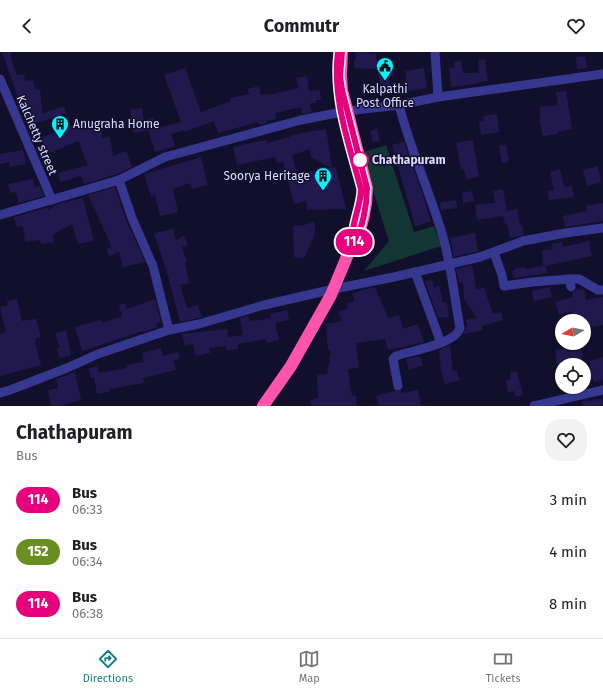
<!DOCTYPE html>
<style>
:root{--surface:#fff;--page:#f2f2f2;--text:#202124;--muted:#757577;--line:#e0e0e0;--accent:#147f87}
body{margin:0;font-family:"Fira Sans",sans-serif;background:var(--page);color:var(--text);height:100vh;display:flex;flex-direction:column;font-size:15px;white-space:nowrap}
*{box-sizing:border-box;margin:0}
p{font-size:13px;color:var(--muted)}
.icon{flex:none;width:22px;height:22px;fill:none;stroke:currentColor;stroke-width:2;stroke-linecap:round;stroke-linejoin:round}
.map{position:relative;height:354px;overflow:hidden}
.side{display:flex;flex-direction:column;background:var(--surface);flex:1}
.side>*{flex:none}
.badge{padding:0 8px;border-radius:13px;font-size:14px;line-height:26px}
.needle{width:26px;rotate:260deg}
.fabs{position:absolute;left:555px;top:262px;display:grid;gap:8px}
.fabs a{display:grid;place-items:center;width:36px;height:36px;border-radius:50%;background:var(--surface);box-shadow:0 1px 3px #0004;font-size:20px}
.map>.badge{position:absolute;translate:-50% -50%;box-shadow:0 0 0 2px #fff}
.round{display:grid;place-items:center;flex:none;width:42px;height:42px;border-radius:16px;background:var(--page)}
.overview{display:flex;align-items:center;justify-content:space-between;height:68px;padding:0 16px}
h1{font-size:19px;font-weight:700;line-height:30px}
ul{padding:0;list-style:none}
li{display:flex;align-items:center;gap:12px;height:52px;padding:0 16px}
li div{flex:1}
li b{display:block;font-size:15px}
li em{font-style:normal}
li .badge{min-width:44px;font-weight:700;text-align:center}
header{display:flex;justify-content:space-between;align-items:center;height:52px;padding:0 16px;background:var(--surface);font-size:18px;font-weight:700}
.menu{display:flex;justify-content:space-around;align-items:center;height:56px;border-top:1px solid var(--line);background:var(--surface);font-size:11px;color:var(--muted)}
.menu a{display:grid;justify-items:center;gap:2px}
.menu .current{color:var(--accent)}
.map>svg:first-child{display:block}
.green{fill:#113633}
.building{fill:#21194e;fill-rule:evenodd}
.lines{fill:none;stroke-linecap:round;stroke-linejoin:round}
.minor{stroke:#36378e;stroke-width:9}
.highway{stroke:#ff54ae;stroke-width:12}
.line-casing{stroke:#fff;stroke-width:9}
.line{stroke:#e6007e;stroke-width:6}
.stop-dot{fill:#fff;stroke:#e6007e;stroke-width:2}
.labels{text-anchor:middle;stroke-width:3;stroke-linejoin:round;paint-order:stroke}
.poi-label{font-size:12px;fill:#dcd9ff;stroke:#120f2c}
.street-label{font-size:12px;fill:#dcd9ff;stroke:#120f2c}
.stop-label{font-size:12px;font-weight:bold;fill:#dcd9ff;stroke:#120f2c;text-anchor:start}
</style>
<header><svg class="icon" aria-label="back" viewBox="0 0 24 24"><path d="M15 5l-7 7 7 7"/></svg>Commutr<svg class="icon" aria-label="heart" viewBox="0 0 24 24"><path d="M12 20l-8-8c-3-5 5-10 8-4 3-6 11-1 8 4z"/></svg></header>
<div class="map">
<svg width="603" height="354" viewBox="0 0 603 354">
<rect width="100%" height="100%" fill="#120f2c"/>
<path class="green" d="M386 93 414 180 434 174 441 194 364 219 389 189 361 101Z"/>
<g class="building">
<path d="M2 0H11V6L17 23H24L25 29 32 28 36 38 40 37 42 62 64 54 66 61 28 74Z"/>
<path d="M355 0H369V2L376 1 377 11 391 8 394 24H388L392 40 383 42 377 17 354 16V8H356Z"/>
<path d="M585 4 587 16 577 17 576 5Z"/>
<path d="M485 7 488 29 475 31V32L451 35 449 16 455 15 454 10 461 9 463 21H479L478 8Z"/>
<path d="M185 16 201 60 231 49V46L249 42 248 37 259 34 261 43 268 42V43L298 36 296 26 307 24 309 39 320 38 321 48H316V51H312L310 53 312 60 302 62 301 55 275 61 276 67 267 69V71L260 73 259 70 218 81 214 69 184 80V78L171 82 175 94 155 100 148 78 134 81 130 58 142 56 144 69 153 65 158 76 181 70 164 23Z"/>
<path d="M424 16 427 36 408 39 405 19Z"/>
<path d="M566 39 572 77 558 80V82L543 84 540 71V55L558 53 556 40Z"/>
<path d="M497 62 499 80 481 83 479 70 484 69 483 64Z"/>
<path d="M100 72 102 86 110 84 113 104 126 99 132 115 117 122 84 132 81 124 60 130 58 121 88 113 81 97 79 89 47 102 41 86 73 73 74 77Z"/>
<path d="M326 77 332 116 336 115 346 157 307 158 306 149 294 152 283 110 276 111 275 105 237 113 233 95 266 88 267 91 290 85V84L306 80ZM310 97 311 105 331 116 297 122 292 103Z"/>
<path d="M377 77 380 89 373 90 370 79Z"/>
<path d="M473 88 479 125 466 127 464 117 461 118 456 91Z"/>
<path d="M404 90 424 146 431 169 415 174 392 93Z"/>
<path d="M506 93 509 110 502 111 499 94Z"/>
<path d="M23 98 26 112 10 115 9 110 0 112V102Z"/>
<path d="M201 105 208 133 192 137 190 131 173 137 178 160 160 164 155 143 151 144 144 122Z"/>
<path d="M598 114 601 130 587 134 583 118Z"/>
<path d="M560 117 564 135 572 134 574 145 549 148 548 139 554 138 550 120Z"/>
<path d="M33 127 35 135 40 134 44 144 18 151 16 140 10 141 8 132Z"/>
<path d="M115 135 126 168 145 210 123 215 119 200 109 204 106 197 112 195 88 143Z"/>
<path d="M503 137 507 159 517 157 520 173H522L524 183 510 186 507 172H505L503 164 477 168 475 153 495 151 493 139Z"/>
<path d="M472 139 474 149 463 151 462 141Z"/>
<path d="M83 146 94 189 78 192 72 172 53 182 54 190 41 192 40 188 25 190 23 174 17 175 14 165 48 155V158L58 152Z"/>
<path d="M456 148 457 156 441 158 440 150Z"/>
<path d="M603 151V169L565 175 563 164 587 159 586 154Z"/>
<path d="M314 170 315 175V181L304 206 294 205 293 174 304 173Z"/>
<path d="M173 177 176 188 184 184 188 193 182 195 187 210H185L189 231 180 233 187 256 198 253 202 265 180 270 167 220 154 181Z"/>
<path d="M475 181 478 199 454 205 450 186Z"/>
<path d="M589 189 592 204 546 214 547 221 515 226V225H513L512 219H514V217L525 215V217L543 214 542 198 553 197 552 192 562 190 563 195Z"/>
<path d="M472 213 476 237 484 236 493 262 501 260 503 268 482 274 483 278 463 282 467 274 466 268 477 266 464 247 463 230 459 231 456 217Z"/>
<path d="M432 228 434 236 439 234 443 251H447L449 265 438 266 425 229Z"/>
<path d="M375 235 388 266 399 263 403 277 418 272 424 290 388 298 385 287 356 291 359 316 348 317 352 344 356 343 357 354H312L310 348 318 346 317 323 327 322 331 298H328L326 272 342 269 338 260 348 256 347 252 355 249 352 242 362 238Z"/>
<path d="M550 235 552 245 534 249 532 239Z"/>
<path d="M584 237 586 248 603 245V273L584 276V269H573L571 259 559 263 555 250 573 245 572 241 576 238Z"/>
<path d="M17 247 22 269 36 267 41 285 35 287 36 290 35 291 41 313 0 324V282L6 280 0 255 8 253 7 249Z"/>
<path d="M155 247 161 270 156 272 158 275 144 280 143 279 82 299 75 275 101 268 102 271 122 264 119 253 125 251 127 257Z"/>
<path d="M287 258 289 268 275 271 279 288 267 291 266 287 238 292V297L226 298V294L209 296 210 301 196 304 193 292 185 294 182 282 227 277 228 285 243 283 240 266 248 264 250 269 253 268 254 269 271 266 270 262Z"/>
<path d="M66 278 71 303 60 306 57 297 60 296 55 282Z"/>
<path d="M450 293 453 319 456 318 460 328 445 332 441 320 439 298Z"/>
<path d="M161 296 163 304 178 300 180 307 174 308 176 318 143 326 144 331 109 337V340L97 342 94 325 91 326 88 317 97 314 99 321 127 316V313L144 310 142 301Z"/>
<path d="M567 296V300L582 298 583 313H557L555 298Z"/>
<path d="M420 304 423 313 409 318 406 307Z"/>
<path d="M603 305V328L594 330 591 324 590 309Z"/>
<path d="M517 319 523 343 516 345 514 339 508 340 506 328 511 327 510 320Z"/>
<path d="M75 320 81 348 60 354H51L48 338 58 336 56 327Z"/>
<path d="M418 338 421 354H379L376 344 395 339H401V341Z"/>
<path d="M602 347 603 354H582V349Z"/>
</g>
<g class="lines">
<g class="minor">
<path d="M435 0 438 45"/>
<path d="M0 27 52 148"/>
<path d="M119 128 132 166 153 214 169 278"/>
<path d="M0 163 119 128 165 105 301 68 347 59 399 53 438 45 603 22"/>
<path d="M494 201 502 223 504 234 532 230 569 227 571 235"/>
<path d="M415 220 441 291"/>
<path d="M569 227H579L598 238H603"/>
<path d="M398 334 393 307 396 304C410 299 456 292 460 276 454 243 451 210 441 178 428 136 410 96 399 53"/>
<path d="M0 341 10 338 67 316 98 302 169 278 199 272 264 253 334 237 394 225 480 205 523 189 565 181 603 176"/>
<path d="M534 354 603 338"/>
</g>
<path class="highway" d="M263 354 291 314 331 243 353 190C363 178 367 152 367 136L342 38 341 24 342 0"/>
</g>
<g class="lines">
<g class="line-casing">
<path id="line" d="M338 0C332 46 349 92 361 137 361 155 350 173 353 190 363 178 367 152 367 136L342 38 340 24 342 0"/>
</g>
<use href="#line" class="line"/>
</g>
<defs>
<g id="civic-pin" transform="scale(0.9)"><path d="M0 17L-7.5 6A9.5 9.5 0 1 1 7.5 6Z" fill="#05f2ff" stroke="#120f2c"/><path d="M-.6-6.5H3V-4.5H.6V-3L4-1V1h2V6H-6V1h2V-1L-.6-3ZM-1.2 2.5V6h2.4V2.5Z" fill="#111"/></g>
<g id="building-pin" transform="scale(0.9)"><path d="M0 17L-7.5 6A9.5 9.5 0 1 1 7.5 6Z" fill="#05f2ff" stroke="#120f2c"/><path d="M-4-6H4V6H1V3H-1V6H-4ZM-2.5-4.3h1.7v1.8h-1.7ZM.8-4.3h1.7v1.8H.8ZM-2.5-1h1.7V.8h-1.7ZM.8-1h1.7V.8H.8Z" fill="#111"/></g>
</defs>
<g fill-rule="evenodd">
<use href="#civic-pin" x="385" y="14"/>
<use href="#building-pin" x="60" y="72"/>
<use href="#building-pin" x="323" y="124"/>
</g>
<circle class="stop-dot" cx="360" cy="108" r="8"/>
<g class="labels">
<g class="poi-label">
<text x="385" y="41">Kalpathi<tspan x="385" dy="14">Post Office</tspan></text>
<text x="73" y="76" text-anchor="start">Anugraha Home</text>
<text x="310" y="128" text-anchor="end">Soorya Heritage</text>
</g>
<g class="street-label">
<text transform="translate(37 83) rotate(67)" y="4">Kalchetty street</text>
</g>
<g class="stop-label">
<text x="372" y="112">Chathapuram</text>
</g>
</g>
</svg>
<div class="fabs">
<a><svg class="needle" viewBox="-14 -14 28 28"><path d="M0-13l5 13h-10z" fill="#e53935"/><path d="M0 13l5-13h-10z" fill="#757577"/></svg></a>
<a><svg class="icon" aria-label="locate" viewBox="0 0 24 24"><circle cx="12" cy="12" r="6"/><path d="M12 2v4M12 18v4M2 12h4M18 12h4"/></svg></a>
</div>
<b class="badge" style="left:354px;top:190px;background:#e6007e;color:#fff">114</b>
</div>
<section class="side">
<div class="overview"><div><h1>Chathapuram</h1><p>Bus</p></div><a class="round"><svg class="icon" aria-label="heart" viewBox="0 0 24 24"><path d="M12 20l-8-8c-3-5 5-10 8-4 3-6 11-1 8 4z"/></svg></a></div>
<ul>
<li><span class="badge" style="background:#e6007e;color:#fff">114</span><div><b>Bus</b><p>06:33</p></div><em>3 min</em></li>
<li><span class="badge" style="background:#6b8e23;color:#fff">152</span><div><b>Bus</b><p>06:34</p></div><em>4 min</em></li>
<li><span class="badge" style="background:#e6007e;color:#fff">114</span><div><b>Bus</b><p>06:38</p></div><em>8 min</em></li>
</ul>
</section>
<nav class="menu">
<a class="current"><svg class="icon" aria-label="directions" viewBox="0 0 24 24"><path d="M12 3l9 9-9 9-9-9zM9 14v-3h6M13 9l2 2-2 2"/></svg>Directions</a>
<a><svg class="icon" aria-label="map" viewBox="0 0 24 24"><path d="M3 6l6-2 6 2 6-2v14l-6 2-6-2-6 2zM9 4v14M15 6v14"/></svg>Map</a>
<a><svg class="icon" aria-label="tickets" viewBox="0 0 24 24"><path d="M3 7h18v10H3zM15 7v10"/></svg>Tickets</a>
</nav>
